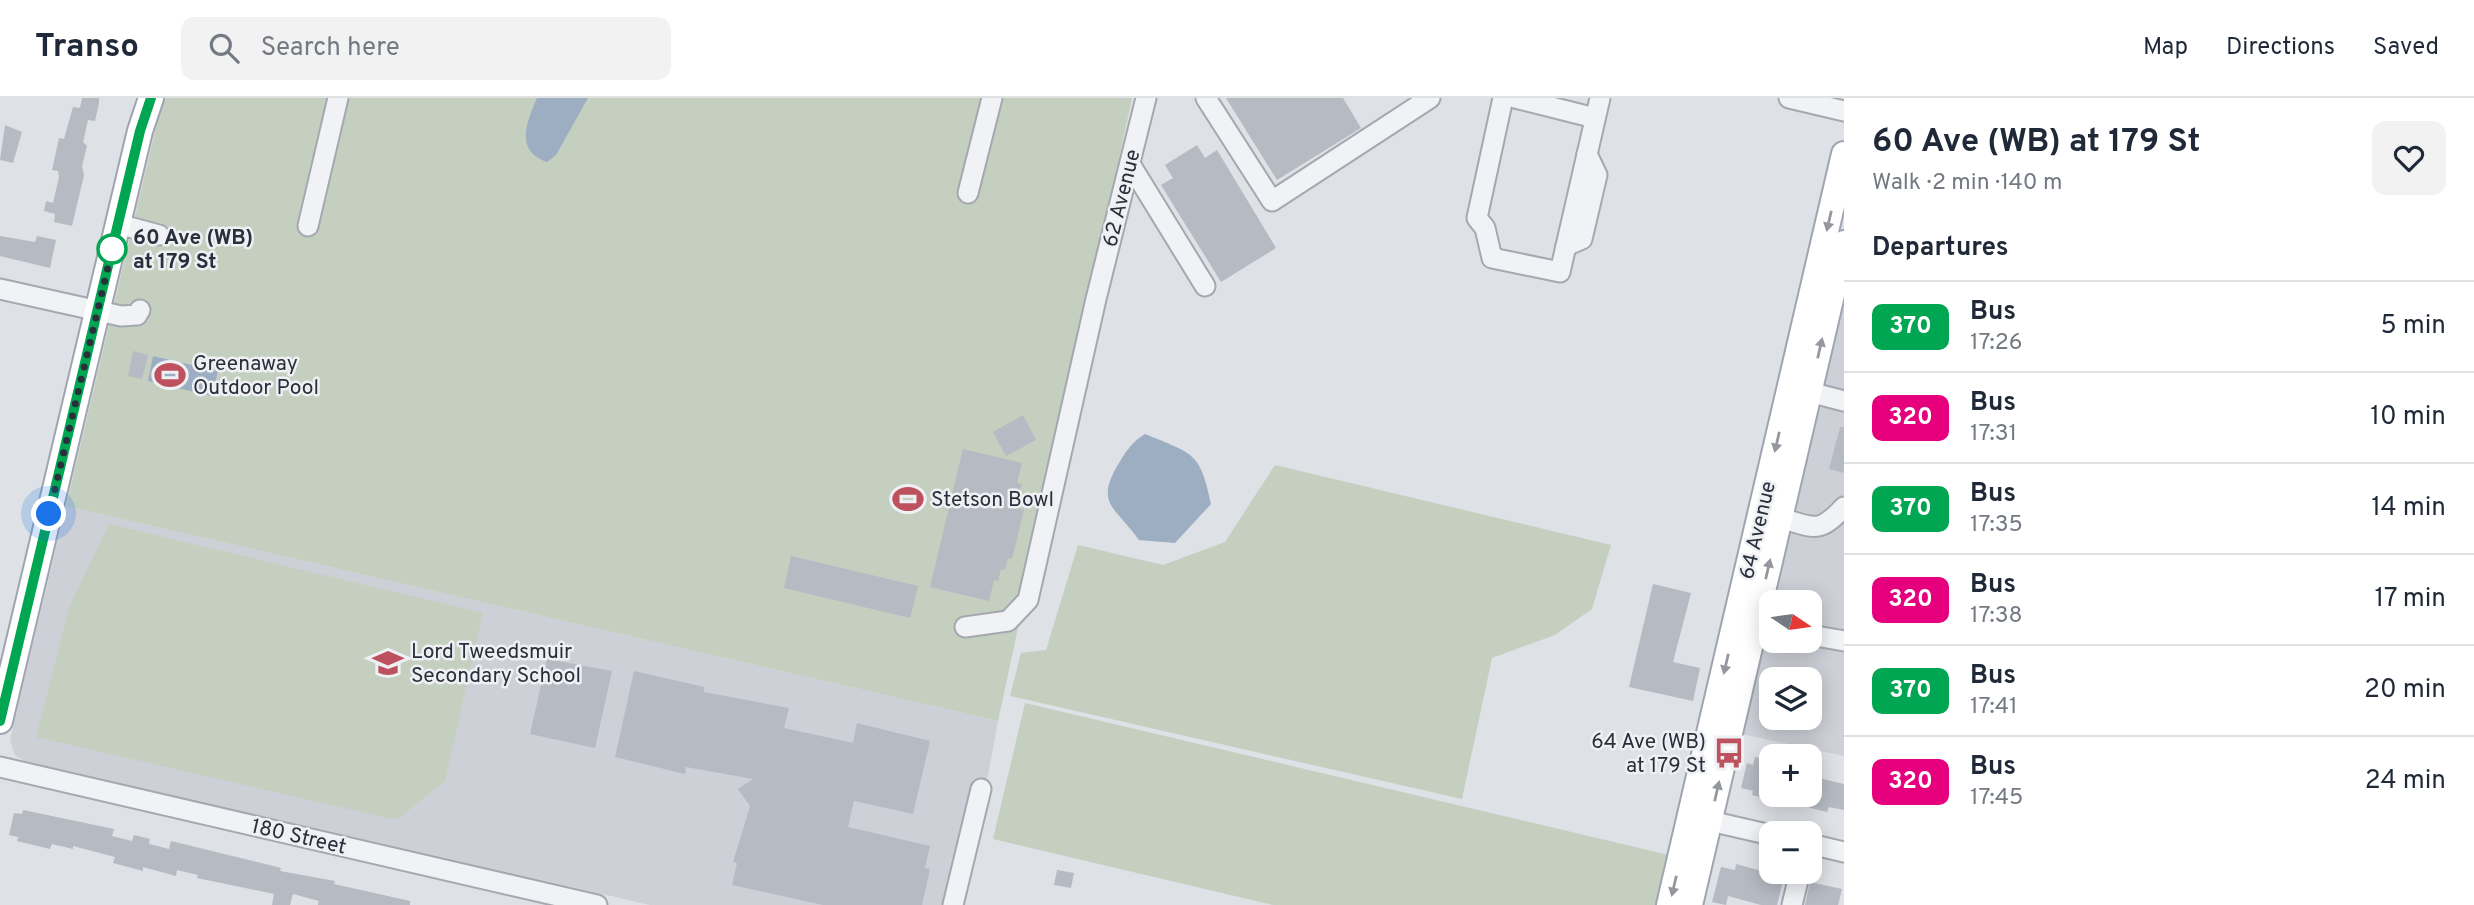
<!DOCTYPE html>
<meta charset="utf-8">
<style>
:root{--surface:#fff;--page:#f2f2f3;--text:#1f2937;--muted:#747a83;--line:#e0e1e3}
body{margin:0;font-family:Overpass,sans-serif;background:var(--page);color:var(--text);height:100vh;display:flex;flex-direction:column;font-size:26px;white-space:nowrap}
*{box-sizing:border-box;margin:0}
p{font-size:23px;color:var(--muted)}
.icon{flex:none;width:38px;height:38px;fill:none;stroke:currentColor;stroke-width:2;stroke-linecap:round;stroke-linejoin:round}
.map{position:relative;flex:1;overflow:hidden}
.drawer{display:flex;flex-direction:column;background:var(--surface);width:630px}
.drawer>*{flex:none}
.badge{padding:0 14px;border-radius:10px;font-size:24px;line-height:46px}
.needle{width:46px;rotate:103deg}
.fabs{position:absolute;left:1759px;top:492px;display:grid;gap:14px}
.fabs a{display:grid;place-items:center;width:63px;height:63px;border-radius:14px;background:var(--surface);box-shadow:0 4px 18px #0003;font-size:35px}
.you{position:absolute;width:35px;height:35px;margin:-18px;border:5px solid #fff;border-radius:50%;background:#1a73e8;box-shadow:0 0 0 10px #1a73e833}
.map>.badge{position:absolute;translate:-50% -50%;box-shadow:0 0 0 4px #fff}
h2{padding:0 28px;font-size:26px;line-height:63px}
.round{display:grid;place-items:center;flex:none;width:74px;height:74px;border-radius:14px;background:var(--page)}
.head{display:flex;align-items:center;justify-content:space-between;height:119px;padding:0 28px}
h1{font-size:33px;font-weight:700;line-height:52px}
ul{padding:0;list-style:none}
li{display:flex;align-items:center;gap:21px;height:91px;padding:0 28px;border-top:2px solid var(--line)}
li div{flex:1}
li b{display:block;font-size:26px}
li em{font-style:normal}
li .badge{min-width:77px;font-weight:700;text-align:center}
header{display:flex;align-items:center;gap:42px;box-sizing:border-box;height:98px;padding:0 35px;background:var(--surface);border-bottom:2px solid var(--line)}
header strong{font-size:33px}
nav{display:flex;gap:38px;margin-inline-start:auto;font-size:24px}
.search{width:490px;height:63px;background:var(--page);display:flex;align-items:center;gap:18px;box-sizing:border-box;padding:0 24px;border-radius:14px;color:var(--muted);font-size:26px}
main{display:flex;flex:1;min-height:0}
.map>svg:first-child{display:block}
.built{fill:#cdd0d7;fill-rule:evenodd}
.green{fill:#c4cfc0}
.water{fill:#9daec2}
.building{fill:#b6bac2}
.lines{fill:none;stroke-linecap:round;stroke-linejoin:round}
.minor-casing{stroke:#a4a8af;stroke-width:23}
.major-casing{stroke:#9fa5b0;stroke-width:28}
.minor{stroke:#f1f2f5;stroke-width:19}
.major{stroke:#fff;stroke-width:24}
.oneway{fill:#94979d}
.line-casing{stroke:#fff;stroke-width:16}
.line{stroke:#00a651;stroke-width:10}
.walk{stroke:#292f3b;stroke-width:7;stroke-dasharray:0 12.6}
.stop-dot{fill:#fff;stroke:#00a651;stroke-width:3.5}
.labels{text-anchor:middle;stroke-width:5;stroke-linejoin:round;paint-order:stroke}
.street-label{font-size:21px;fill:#292f3b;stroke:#eef0f4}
.stop-label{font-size:21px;font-weight:bold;fill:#292f3b;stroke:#eef0f4;text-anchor:start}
.poi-label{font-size:21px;fill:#292f3b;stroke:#eef0f4;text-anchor:start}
</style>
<header>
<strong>Transo</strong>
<div class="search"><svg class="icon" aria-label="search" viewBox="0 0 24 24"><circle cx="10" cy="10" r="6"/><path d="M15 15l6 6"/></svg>Search here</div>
<nav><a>Map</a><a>Directions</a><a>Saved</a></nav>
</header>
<main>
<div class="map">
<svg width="1844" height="807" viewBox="0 0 1844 807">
<rect width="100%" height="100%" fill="#dee1e6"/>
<g class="built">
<path d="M1844 189V658L1732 634ZM1771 504H1810V542H1771ZM1771 581H1810V620H1771Z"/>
<path d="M66 408 998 623 976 742 960 807H650L24 663 15 657 10 642Z"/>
</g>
<g class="green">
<path d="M163 0H1132L998 623 66 408Z"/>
<path d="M1275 367 1611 447 1592 511 1555 537 1492 560 1462 701 1010 598 1021 555 1046 552 1078 447 1163 467 1225 444Z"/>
<path d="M109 426 483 515 445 683 396 722 36 639 70 507Z"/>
<path d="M1025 605 1669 757 1657 807H1273L993 741Z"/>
</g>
<g class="water">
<path d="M537 0H588L556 57 547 64C514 53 527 23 537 0Z"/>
<path d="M153 258 218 273 212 298 148 283Z"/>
<path d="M1145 336C1193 356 1200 353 1211 406L1175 445 1139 442C1115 408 1094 406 1119 365 1127 352 1132 344 1145 336Z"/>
</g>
<g class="building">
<path d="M82 0H99V5L95 23 88 22 83 44 87 48 82 68 84 77 72 128 54 124 55 116 44 113 46 103 53 105 59 79 58 73 52 72 59 40 64 41 73 9 80 10Z"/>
<path d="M1226 0H1343L1361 30 1277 82Z"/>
<path d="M5 27 22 34 13 65 0 62Z"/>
<path d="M1197 47 1205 60 1217 52 1276 150 1221 184 1161 87 1173 80 1165 67Z"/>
<path d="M0 138 35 144 37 138 56 142 50 170 0 158Z"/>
<path d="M133 253 148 257 142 281 128 278Z"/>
<path d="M1023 317 1036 342 1006 358 993 334Z"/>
<path d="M1840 329H1844V375L1829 371Z"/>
<path d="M963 351 1022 365 1017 385 1022 386 1018 398 1023 399 1020 411 1024 412 1012 461 1008 460 1005 472 1001 471 998 483 994 482 989 503 930 489Z"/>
<path d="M791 458 918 488 910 520 784 490Z"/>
<path d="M1653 486 1691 495 1673 564 1700 570 1693 603 1629 589Z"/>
<path d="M547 561 612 573 595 650 530 636Z"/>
<path d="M634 573 704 589V594L789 610 784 630 853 645 857 625 930 643 913 716 854 703 848 729 930 748 925 770 930 771 922 807H823L732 787 737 765 733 764 750 708 738 691 753 681 686 669 685 676 615 659Z"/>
<path d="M1755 659 1771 663 1767 701 1752 697 1753 693 1741 690 1747 665 1753 667Z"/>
<path d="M1810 678 1844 686V712L1829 709 1827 714 1772 700V696H1810Z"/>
<path d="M23 712 114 731 112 738 132 743 134 737 150 741 149 746 169 751 171 743 281 770 280 773 335 783 334 786 410 803V807H318L319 803 293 796 290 807H272L274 796 197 780 198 777 177 772 176 778 143 769V773L113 765 115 759 73 748V751L52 746 50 751 17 743 18 739 9 737 14 715 22 716Z"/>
<path d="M1736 766 1784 779 1777 807H1761L1728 798 1726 807 1712 804 1721 769 1735 772Z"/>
<path d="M1057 772 1074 775 1071 790 1054 787Z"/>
<path d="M1810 784 1842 791 1838 807H1805Z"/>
</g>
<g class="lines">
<g class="minor-casing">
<g id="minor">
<path d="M1206 0 1272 103 1430 0"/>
<path d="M1503 0 1477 120 1485 130 1492 160 1560 174 1600 0"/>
<path d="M1515 0 1595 20"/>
<path d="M1789 0 1844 13"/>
<path d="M1130 66 1205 188"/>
<path d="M968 95 992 0"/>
<path d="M118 126 159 137"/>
<path d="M308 128 338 0"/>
<path d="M1566 148 1582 141 1597 77 1587 56"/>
<path d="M0 191 121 218 137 217 140 212"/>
<path d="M1821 297 1844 303"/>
<path d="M1781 420C1814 430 1819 436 1844 409"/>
<path d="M965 529 1008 523 1028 502 1096 201 1146 0"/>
<path d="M1810 537 1844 543"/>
<path d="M0 669 597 807"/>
<path d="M1710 723 1771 737"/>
<path d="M1810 746 1844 754"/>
<path d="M953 807 981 691"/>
<path d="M1792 807 1800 774"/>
</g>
</g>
<g class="major-casing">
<g id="major">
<path d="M0 623 140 33 151 0"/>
<path d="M1669 807 1844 56"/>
<path d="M1690 807 1844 145"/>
</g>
</g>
<use href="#minor" class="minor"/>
<use href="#major" class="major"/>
</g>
<defs><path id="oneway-solid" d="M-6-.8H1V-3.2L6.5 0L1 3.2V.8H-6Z" transform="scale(1.75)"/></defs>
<g class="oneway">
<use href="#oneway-solid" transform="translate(1829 123) rotate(103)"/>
<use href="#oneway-solid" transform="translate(1820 250) rotate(-77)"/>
<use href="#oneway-solid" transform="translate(1777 344) rotate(103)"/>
<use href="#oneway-solid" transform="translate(1768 471) rotate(-77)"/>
<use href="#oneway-solid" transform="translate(1726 566) rotate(103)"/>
<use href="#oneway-solid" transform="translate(1717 693) rotate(-77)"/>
<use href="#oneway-solid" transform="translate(1674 788) rotate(103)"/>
</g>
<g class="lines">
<g class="line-casing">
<path id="line" d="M0 623 140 33 151 0"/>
</g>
<use href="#line" class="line"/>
<path class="walk" d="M49 416 113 148 112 151"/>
</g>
<defs>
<g id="stadium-bare" transform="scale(2.415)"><path d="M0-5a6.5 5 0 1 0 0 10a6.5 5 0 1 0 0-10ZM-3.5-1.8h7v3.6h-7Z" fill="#be515e" stroke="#eef0f4" stroke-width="2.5" paint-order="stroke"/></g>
<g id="school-bare" transform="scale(2.415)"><path d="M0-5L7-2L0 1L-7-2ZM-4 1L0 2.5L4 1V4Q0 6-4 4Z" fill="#be515e" stroke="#eef0f4" stroke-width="2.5" paint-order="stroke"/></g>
<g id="bus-bare" transform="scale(2.415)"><path d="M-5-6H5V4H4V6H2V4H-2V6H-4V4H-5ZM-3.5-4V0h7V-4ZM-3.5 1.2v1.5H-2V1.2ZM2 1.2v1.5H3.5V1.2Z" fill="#be515e" stroke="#eef0f4" stroke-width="2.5" paint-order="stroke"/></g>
</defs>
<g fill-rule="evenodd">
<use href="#stadium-bare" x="170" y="277"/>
<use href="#stadium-bare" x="908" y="401"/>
<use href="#school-bare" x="388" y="565"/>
<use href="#bus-bare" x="1729" y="655"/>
</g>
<circle class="stop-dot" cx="112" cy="151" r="14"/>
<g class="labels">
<g class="street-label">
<text transform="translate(1121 100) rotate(-76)" y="7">62 Avenue</text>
<text transform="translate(1757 432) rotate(-77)" y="7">64 Avenue</text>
<text transform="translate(299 738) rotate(13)" y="7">180 Street</text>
</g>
<g class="stop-label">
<text x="133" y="146">60 Ave (WB)<tspan x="133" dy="24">at 179 St</tspan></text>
</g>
<g class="poi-label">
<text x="193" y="272">Greenaway<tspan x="193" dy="24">Outdoor Pool</tspan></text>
<text x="931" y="408">Stetson Bowl</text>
<text x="411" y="560">Lord Tweedsmuir<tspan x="411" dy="24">Secondary School</tspan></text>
<text x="1706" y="650" text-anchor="end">64 Ave (WB)<tspan x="1706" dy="24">at 179 St</tspan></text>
</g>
</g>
</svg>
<div class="fabs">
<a><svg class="needle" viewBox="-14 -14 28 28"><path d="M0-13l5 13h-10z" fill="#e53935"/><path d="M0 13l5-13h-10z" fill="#747a83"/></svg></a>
<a><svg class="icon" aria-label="layers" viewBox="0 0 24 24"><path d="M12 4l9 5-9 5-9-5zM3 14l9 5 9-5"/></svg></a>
<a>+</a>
<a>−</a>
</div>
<div class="you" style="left:49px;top:416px"></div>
</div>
<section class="drawer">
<div class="head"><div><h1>60 Ave (WB) at 179 St</h1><p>Walk · 2 min · 140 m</p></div><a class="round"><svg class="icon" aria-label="heart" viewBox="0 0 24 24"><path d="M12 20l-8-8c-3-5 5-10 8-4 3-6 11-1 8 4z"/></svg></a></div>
<h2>Departures</h2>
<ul>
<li><span class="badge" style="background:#00a651;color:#fff">370</span><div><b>Bus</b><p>17:26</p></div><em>5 min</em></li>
<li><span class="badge" style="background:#e6007e;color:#fff">320</span><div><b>Bus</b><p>17:31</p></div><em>10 min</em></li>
<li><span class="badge" style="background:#00a651;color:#fff">370</span><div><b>Bus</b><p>17:35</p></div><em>14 min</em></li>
<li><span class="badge" style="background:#e6007e;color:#fff">320</span><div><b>Bus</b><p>17:38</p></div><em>17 min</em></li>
<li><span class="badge" style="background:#00a651;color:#fff">370</span><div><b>Bus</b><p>17:41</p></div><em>20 min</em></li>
<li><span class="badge" style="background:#e6007e;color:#fff">320</span><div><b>Bus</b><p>17:45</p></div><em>24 min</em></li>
</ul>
</section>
</main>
